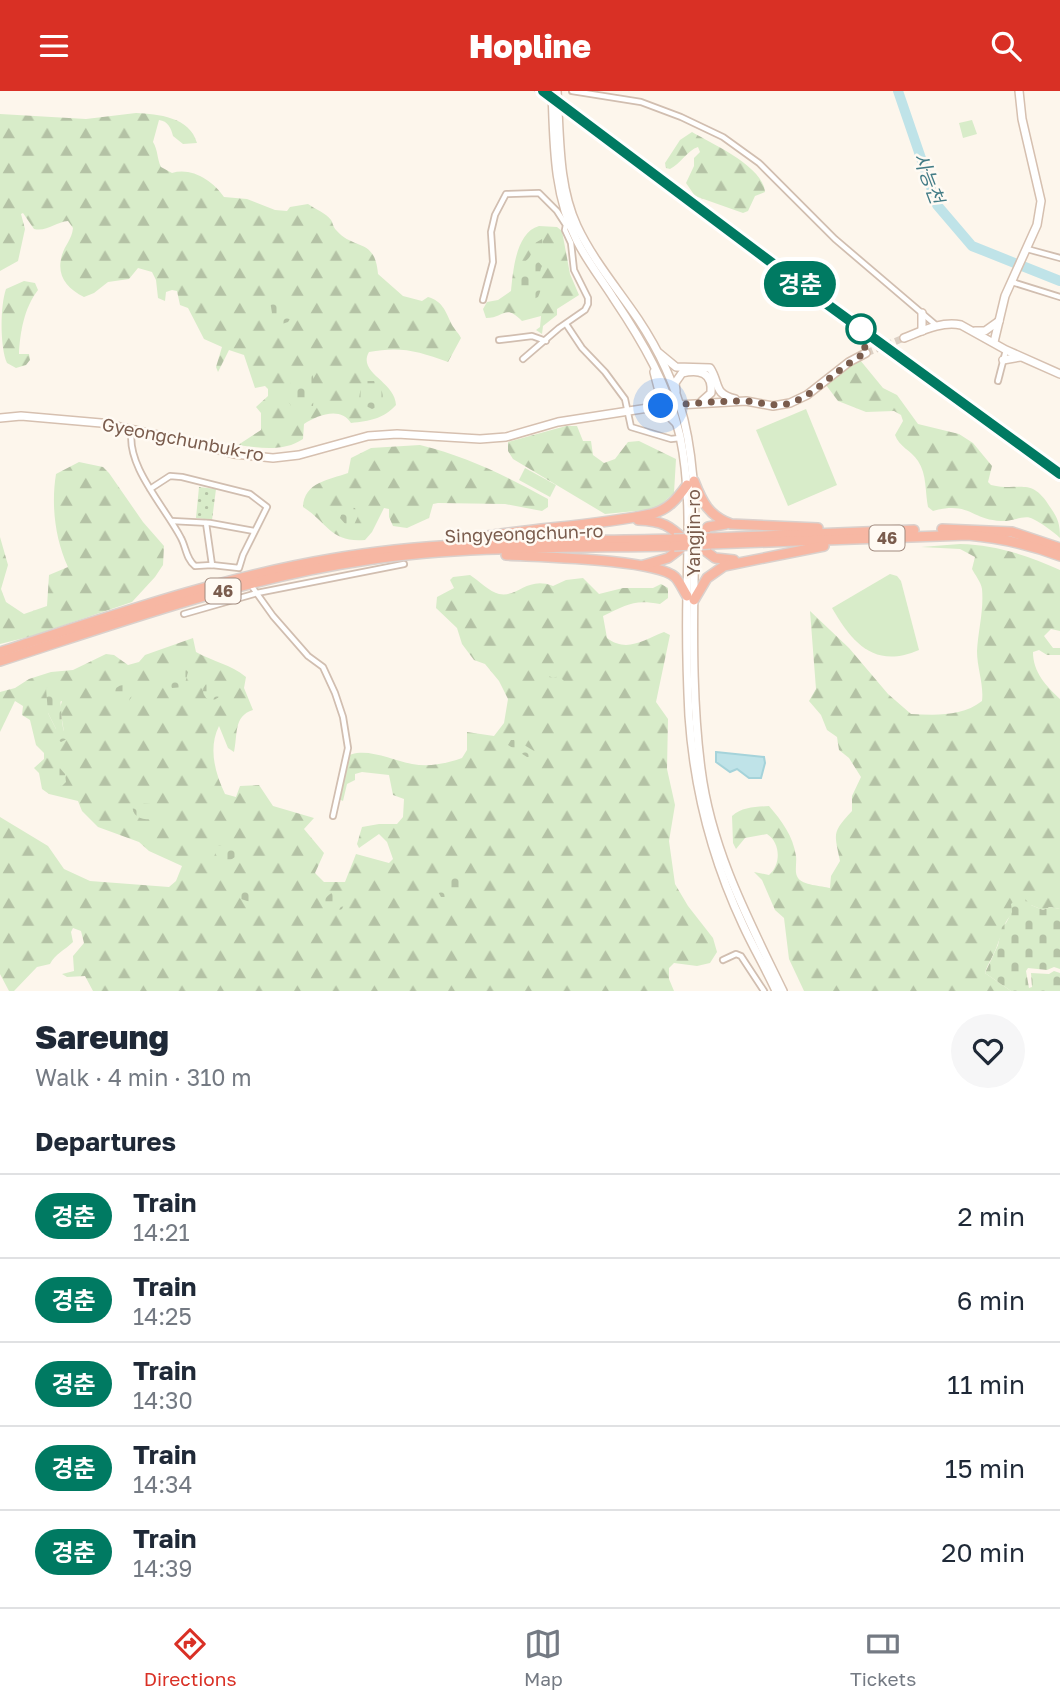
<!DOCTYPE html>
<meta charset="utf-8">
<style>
:root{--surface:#fff;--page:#f6f6f7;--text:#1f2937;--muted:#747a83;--line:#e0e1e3;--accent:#d93025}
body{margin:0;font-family:"Golos Text","Noto Sans KR",sans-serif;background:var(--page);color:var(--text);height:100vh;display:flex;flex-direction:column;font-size:26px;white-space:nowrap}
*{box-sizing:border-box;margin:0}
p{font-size:23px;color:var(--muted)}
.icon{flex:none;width:38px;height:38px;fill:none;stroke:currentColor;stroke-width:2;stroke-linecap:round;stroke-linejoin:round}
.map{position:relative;height:900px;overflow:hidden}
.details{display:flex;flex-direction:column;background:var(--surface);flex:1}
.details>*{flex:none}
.badge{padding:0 14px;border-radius:23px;font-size:24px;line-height:46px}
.you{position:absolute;width:35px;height:35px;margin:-18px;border:5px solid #fff;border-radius:50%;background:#1a73e8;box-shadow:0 0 0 10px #1a73e833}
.map>.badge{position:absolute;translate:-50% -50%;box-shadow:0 0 0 4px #fff}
h2{padding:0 35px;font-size:26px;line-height:63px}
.round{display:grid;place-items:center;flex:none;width:74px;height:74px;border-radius:37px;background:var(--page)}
.summary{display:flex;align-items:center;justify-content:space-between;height:119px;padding:0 35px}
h1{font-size:33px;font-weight:800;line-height:52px}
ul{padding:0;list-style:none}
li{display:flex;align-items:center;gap:21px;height:84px;padding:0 35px;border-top:2px solid var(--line)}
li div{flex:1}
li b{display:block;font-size:26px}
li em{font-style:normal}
li .badge{min-width:77px;font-weight:700;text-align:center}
header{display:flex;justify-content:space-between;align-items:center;height:91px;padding:0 35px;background:var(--accent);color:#fff;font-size:32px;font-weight:800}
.tabs{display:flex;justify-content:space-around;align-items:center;height:98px;border-top:2px solid var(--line);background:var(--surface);font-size:19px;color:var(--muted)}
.tabs a{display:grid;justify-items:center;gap:4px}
.tabs .selected{color:var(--accent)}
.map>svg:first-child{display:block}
.forest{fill:url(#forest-firs);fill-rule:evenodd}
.cemetery{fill:url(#cemetery-stones)}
.park{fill:url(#park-dots)}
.pitch{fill:#d8ecc9}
.water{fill:#bfe3e8;stroke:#a5d3da;stroke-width:2}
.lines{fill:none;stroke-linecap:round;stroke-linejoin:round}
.river{stroke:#bfe3e8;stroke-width:10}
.secondary-tunnel{stroke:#dcd0c4;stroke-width:7;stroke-dasharray:7 3.5;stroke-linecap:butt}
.street-casing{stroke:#d1beb0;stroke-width:8}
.secondary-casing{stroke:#d6c0b0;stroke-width:10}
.highway-casing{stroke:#dad1cd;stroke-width:12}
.street{stroke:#fff;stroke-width:4.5}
.secondary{stroke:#fff;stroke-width:7}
.highway{stroke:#f7b7a3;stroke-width:9}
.rail-casing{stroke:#b9a8c9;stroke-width:4.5}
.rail{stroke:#fffaf3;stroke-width:2;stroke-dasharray:5;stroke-linecap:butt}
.highway-bridge-casing{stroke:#dad1cd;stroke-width:12;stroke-linecap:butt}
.highway-bridge{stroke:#f7b7a3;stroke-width:9}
.line-casing{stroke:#fff;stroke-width:16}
.line{stroke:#007a62;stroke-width:10}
.walk{stroke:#7a5c4d;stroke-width:7;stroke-dasharray:0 12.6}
.stop-dot{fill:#fff;stroke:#007a62;stroke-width:3.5}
.labels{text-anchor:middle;stroke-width:5;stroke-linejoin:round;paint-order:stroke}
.shield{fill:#fffaf3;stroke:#a28b7f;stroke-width:2}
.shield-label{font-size:16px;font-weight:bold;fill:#7a5c4d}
.street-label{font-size:18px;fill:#7a5c4d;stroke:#fffaf3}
.water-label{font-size:19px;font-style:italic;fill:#437c86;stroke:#fffaf3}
</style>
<header><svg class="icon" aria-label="menu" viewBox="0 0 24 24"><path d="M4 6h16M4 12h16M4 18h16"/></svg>Hopline<svg class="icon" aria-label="search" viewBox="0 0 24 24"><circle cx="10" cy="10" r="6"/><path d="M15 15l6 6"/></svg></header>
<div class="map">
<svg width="1060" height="900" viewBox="0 0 1060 900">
<defs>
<pattern id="forest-firs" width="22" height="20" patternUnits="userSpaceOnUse" patternTransform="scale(1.75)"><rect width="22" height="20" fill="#d8ecc9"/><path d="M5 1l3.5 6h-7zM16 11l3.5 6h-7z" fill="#b4c2a5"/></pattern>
<pattern id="cemetery-stones" width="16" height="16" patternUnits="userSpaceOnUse" patternTransform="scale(1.75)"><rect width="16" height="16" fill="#d8ecc9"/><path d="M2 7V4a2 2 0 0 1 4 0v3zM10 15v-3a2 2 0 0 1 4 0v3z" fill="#b4c2a5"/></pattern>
<pattern id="park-dots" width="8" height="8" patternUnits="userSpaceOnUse" patternTransform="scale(1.75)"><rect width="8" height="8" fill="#d8ecc9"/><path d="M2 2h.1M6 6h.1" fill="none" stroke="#b4c2a5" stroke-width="1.8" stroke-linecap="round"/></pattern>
</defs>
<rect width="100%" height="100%" fill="#fdf6ec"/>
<g class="forest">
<path d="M136 22C158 23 190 26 197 52L183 53 173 45C171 37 168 30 159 29L153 51C158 59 157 68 161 76L172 82C192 76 213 90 224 106L247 108 275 119 287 120 290 116 308 113C315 118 326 122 331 129 333 132 333 136 336 139 354 160 375 146 378 183L403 205 422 210 428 206C442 210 445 219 451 232 453 237 458 241 461 247L448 271C418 260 400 255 369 261 357 282 395 290 396 314 383 328 370 330 351 332 341 315 317 324 304 333L303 348C284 361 260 357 238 354L261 339V322L256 316 268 305V298L265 295 255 297 244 264 229 259 218 281 216 276 222 256 204 248 188 217 180 214 177 200 172 199 166 201 165 210 158 207 156 189 152 181 138 177 129 188 108 191 94 202 84 206C66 197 56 184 62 164 65 154 72 148 73 137L68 130C56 131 47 141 34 138L23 122 21 123 25 138 18 170 0 180V23L86 28Z"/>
<path d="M692 41C712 53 763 75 765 101L755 105 748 120 743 122 695 105 686 92 694 75V67L700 61 698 56C688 59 680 73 670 78L666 77 665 72 680 49Z"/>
<path d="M539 135 557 136 562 140 570 183 579 204 557 218V224L543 235 542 243 536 239 540 236 541 225 522 230C505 212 504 227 486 227L483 218 487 211 498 209 511 200C513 180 516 141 539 135Z"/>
<path d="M24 190 35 192 38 199C24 217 20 242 19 263H29L30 269 26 274 16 277 7 272C0 256 0 215 6 198Z"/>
<path d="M860 269 883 297 897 304 918 333 959 343 973 352 992 375 988 391 991 394C1020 401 1031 385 1050 416 1058 427 1060 433 1060 447 1054 441 1040 431 1033 428 1025 423 1011 431 1001 430 971 429 970 410 933 420L928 416C925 402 927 383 918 370 911 359 899 356 895 344L903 330 901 324 894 320 866 321 838 310 826 294 849 273Z"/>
<path d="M566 335H577L583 350H591L593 364 604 372 615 368 628 351 639 350 676 368 674 402 656 418 605 423 513 368 508 360V351Z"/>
<path d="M420 354C468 366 504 384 548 408V416L542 420 505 413 438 412 433 413 429 427 407 437 393 435 389 426V418L384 417 372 441 365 449C331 452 328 432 303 416 304 391 329 389 348 382L351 367 371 357Z"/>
<path d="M79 371 103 376 109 382 143 431 164 455 163 474 155 486 132 511 32 545 0 553V446L8 474 1 498 6 511 24 523 47 515 49 484 68 476C55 448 51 414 56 383Z"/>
<path d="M960 453C996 454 1027 464 1060 479V540L1051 538 1044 545 1053 557H1060V564H1047L1039 559 1033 561C1033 581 1046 595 1060 608V818L1050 816 1043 819 1031 814C1003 824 1007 830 997 855 994 864 988 872 985 882L1011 900H804L789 868 784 827 775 819 762 789 754 781 769 784C781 774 781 752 767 743L745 747 736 758 733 752 732 725C742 716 755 716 769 715 782 730 793 745 796 765 797 772 794 782 798 787 802 794 822 795 830 797L831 785 840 770C834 741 832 742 852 720V705L861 686 849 667 839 659 837 646 827 639 821 624 809 610 816 598 810 520 849 557 888 603 911 623C935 624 962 626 982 610 984 593 977 577 977 560 978 540 984 519 982 498 981 491 975 484 972 478L975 466 960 458 921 456Z"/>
<path d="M470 484C478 489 490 501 499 503 518 507 527 485 553 495L566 489 583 487 599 503 623 497H653L661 493 668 497V507L660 513C633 508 627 514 603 525L607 547C627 562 643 549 664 541L670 544 656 611 668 628 667 678 675 714 669 750 675 793 688 815 713 847 717 861 710 872 697 875 674 872 669 877V888L674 900H93L85 885 67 886 62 883 74 880 73 865 84 852 81 840 73 837 71 841 73 851C65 859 55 863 50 873L37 876 14 900H9L0 883V726L48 755 64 778 90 790 169 796 176 790 182 775 149 760 139 751 98 736 82 720 78 710 49 703 42 698 39 682 34 677 44 668V662L36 654 30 629 22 624 23 615 15 610 0 641V601L15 597 29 588 51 581 73 579 106 563 114 564 128 574 139 571 145 564 193 547 196 561C214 571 230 573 246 586L244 597 253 619C233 625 238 644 234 661L228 657 219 635C208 657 215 682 225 703L236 706 240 695 259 694 273 715 314 727 304 738 324 762 315 782 324 791H345L356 763 389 772 393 768 387 751 379 743 359 757 357 753 362 736 379 733H397L403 726 404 708 393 704 389 684 362 681 355 683V689L347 693 343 710 334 706 342 668C362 653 390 669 412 673 429 676 445 673 462 667L467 659V641L494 645 504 632 508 608 499 590 485 573 474 569 462 553 457 537 436 517 437 506 454 497 450 489 453 486ZM62 610 60 617 64 641 56 638 48 622 49 615Z"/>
</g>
<g class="cemetery">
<path d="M542 148 544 156 537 169 542 175C536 188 545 192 538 206L529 210 522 208C517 201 514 184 517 175 525 170 531 169 532 158L530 155Z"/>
<path d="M275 208 293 214 295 221 288 231 279 234 273 228 270 210Z"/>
<path d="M299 282H312L315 294 313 315H291L287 308 292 287Z"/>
<path d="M367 290H374C382 298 385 303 381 314L372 318 364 314 359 308 361 295Z"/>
<path d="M344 416 355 417 358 425 354 434 347 435 340 427Z"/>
<path d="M183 576 188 581 184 596 172 597 169 592 177 577Z"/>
<path d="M547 584 553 587 559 585 564 590 560 596 551 597 543 592 542 587Z"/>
<circle cx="212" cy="600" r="9"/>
<circle cx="123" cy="603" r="9"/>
<path d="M46 597H58C63 614 59 633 67 648L61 651 55 647 56 638 48 622Z"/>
<path d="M511 649H516L534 660V666H527L508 654Z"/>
<path d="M58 675 65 683 66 691 62 695 55 694 52 689 51 680Z"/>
<path d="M134 711 151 713 157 720 156 727C145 731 128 726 134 711Z"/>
<path d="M232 753 239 758 238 764 229 770 217 766 214 759 219 754 226 755Z"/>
<path d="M455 781 462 784C465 794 462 800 453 806H441L437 799 440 789Z"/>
<path d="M248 795 255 801V808L250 811 241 808 237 800Z"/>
<path d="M335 800H345L347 807 342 818 329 823 323 817C323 809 327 804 335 800Z"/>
<path d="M1017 807 1025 808 1031 814 1043 819 1050 816 1060 818V878L1054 876 1047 879 1028 877 1026 880 1029 897 1032 896 1031 882 1049 883 1054 880 1060 882V900H1011L985 882 998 854 1002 836 1006 832 1012 821 1011 813Z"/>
</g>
<path class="park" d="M199 396 216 398 212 429 196 427Z"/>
<g class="pitch">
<path d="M972 29 977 43 963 47 959 32Z"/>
<path d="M806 318 837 394 788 415 756 339Z"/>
<path d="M525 377 556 394 550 406 519 389Z"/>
<path d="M890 483 897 485 901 490 919 559C875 578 853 553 832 517Z"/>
</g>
<path class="water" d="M716 661 764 666 765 672 761 687H749L737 678 730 681 716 671Z"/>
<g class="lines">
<path class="river" d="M898 0 937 114 972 155 1060 190"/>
<path class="secondary-tunnel" d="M866 262 904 247"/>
<g class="street-casing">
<g id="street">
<path d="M572 0 641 11 681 26 723 46 759 72 835 148 937 235"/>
<path d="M1027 158 1060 167"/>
<path d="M1012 191 1060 206"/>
<path d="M483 209 493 171 491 141 495 124 506 103 539 102 557 120 566 134 565 139 571 152 574 179 588 207V213L585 219 559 237 523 268"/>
<path d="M566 233 582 257 605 281 625 308 631 336 671 348 680 347"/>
<path d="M499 249 532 245 546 250"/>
<path d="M998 290 1006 259"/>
<path d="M132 339C125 374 165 416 181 447 186 456 186 468 195 475L212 474 239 477 243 464 267 416 250 403 182 386 170 385 150 398"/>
<path d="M172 430 210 432 254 440"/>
<path d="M206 432 212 474"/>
<path d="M253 497 273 525 308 565 323 576 335 602 343 626 348 657 333 725"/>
<path d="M184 523 257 502 404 473"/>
<path d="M723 869 736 863 741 865 764 900"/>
</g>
</g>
<g class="secondary-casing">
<g id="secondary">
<path d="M552 0C554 51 553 103 577 150 587 170 602 189 614 208 643 251 668 294 680 345 691 398 688 450 687 503 686 544 687 585 689 625 694 698 712 768 743 834 753 856 766 878 776 900"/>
<path d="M557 0C560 45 558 94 577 135 593 169 617 197 638 228 658 258 675 294 684 329 697 383 695 438 694 492 693 553 693 617 701 678 711 758 748 828 783 900"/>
<path d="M922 240V222"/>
<path d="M975 240H985L999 230"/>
<path d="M904 247C922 240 941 230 961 234L1006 259 1060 283"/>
<path d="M994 251 1005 205 1037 134 1041 110 1022 28 1019 0"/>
<path d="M659 262 676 276 710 277C720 292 713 303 735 308"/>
<path d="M1003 269 1020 266"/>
<path d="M676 300 675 292 682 282C699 278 713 281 711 302L702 310"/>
<path d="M649 317 660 304 654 281"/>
<path d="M654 319 665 321 676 332"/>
<path d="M0 327 21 325 101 332 195 352 234 363 273 367 299 364 368 345 397 343 480 348 506 346 558 331 661 315 746 310 773 315 790 312 807 304 849 271 866 262"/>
</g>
</g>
<g class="highway-casing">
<g id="highway">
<path d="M694 390C702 411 709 425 731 433L818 437"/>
<path d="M638 429C663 430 669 434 687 451"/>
<path d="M942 438 1012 441 1060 457"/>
<path d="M710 447 914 439"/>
<path d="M464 449C526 437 589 436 651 423 668 419 677 408 687 394"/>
<path d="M695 451 708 436 726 433"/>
<path d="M710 453 968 444C1001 447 1029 453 1060 465"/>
<path d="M506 464C538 466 655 468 675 486 680 491 683 499 687 505"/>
<path d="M644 474 668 467 688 452H695L715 467 734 469"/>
<path d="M694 509 707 487 724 475 824 455"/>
<path d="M0 561C108 526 218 487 331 468 444 448 560 451 674 448"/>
<path d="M0 570C121 531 242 487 367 469 468 454 572 457 674 455"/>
</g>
</g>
<use href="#street" class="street"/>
<use href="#secondary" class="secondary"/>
<use href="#highway" class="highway"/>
<g class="rail-casing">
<path id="rail" d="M537 0 859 241 1060 387"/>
</g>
<use href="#rail" class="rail"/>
<g class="highway-bridge-casing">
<g id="highway-bridge">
<path d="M674 448 710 447"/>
<path d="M674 455 710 453"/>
</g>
</g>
<use href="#highway-bridge" class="highway-bridge"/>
</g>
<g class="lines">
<g class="line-casing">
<path id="line" d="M543 0 824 211 1060 383"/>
</g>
<use href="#line" class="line"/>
<path class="walk" d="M661 315C688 313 715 310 742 310 759 310 773 317 790 312 816 304 839 275 866 262L861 238"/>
</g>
<circle class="stop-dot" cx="861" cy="238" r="14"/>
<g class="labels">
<g class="shield">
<rect x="869.5" y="434.5" width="35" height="25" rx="5"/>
<rect x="205.5" y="487.5" width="35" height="25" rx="5"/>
</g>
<g class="shield-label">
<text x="887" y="453">46</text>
<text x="223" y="506">46</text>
</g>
<g class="street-label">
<text transform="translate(183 349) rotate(11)" y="6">Gyeongchunbuk-ro</text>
<text transform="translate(694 442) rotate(-90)" y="6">Yangjin-ro</text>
<text transform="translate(524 443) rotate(-2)" y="6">Singyeongchun-ro</text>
</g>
<g class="water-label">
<text transform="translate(929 87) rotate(69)" y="7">사능천</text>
</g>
</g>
</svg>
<div class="you" style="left:661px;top:315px"></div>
<b class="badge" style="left:800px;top:193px;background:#007a62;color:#fff">경춘</b>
</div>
<section class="details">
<div class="summary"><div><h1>Sareung</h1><p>Walk · 4 min · 310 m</p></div><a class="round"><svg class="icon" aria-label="heart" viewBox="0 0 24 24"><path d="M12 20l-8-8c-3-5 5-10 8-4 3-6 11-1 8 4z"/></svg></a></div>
<h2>Departures</h2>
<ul>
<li><span class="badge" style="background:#007a62;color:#fff">경춘</span><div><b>Train</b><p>14:21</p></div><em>2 min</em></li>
<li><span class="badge" style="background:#007a62;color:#fff">경춘</span><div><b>Train</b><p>14:25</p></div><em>6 min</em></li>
<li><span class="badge" style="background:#007a62;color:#fff">경춘</span><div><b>Train</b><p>14:30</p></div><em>11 min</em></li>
<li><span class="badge" style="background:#007a62;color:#fff">경춘</span><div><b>Train</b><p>14:34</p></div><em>15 min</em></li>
<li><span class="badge" style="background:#007a62;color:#fff">경춘</span><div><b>Train</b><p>14:39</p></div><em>20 min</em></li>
</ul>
</section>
<nav class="tabs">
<a class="selected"><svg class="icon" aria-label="directions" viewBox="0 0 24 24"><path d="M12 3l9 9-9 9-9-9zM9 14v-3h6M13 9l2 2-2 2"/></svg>Directions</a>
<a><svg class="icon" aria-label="map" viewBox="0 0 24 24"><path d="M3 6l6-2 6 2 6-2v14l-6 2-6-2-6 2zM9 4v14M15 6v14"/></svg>Map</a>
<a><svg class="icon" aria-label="tickets" viewBox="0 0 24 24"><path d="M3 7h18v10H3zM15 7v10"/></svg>Tickets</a>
</nav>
